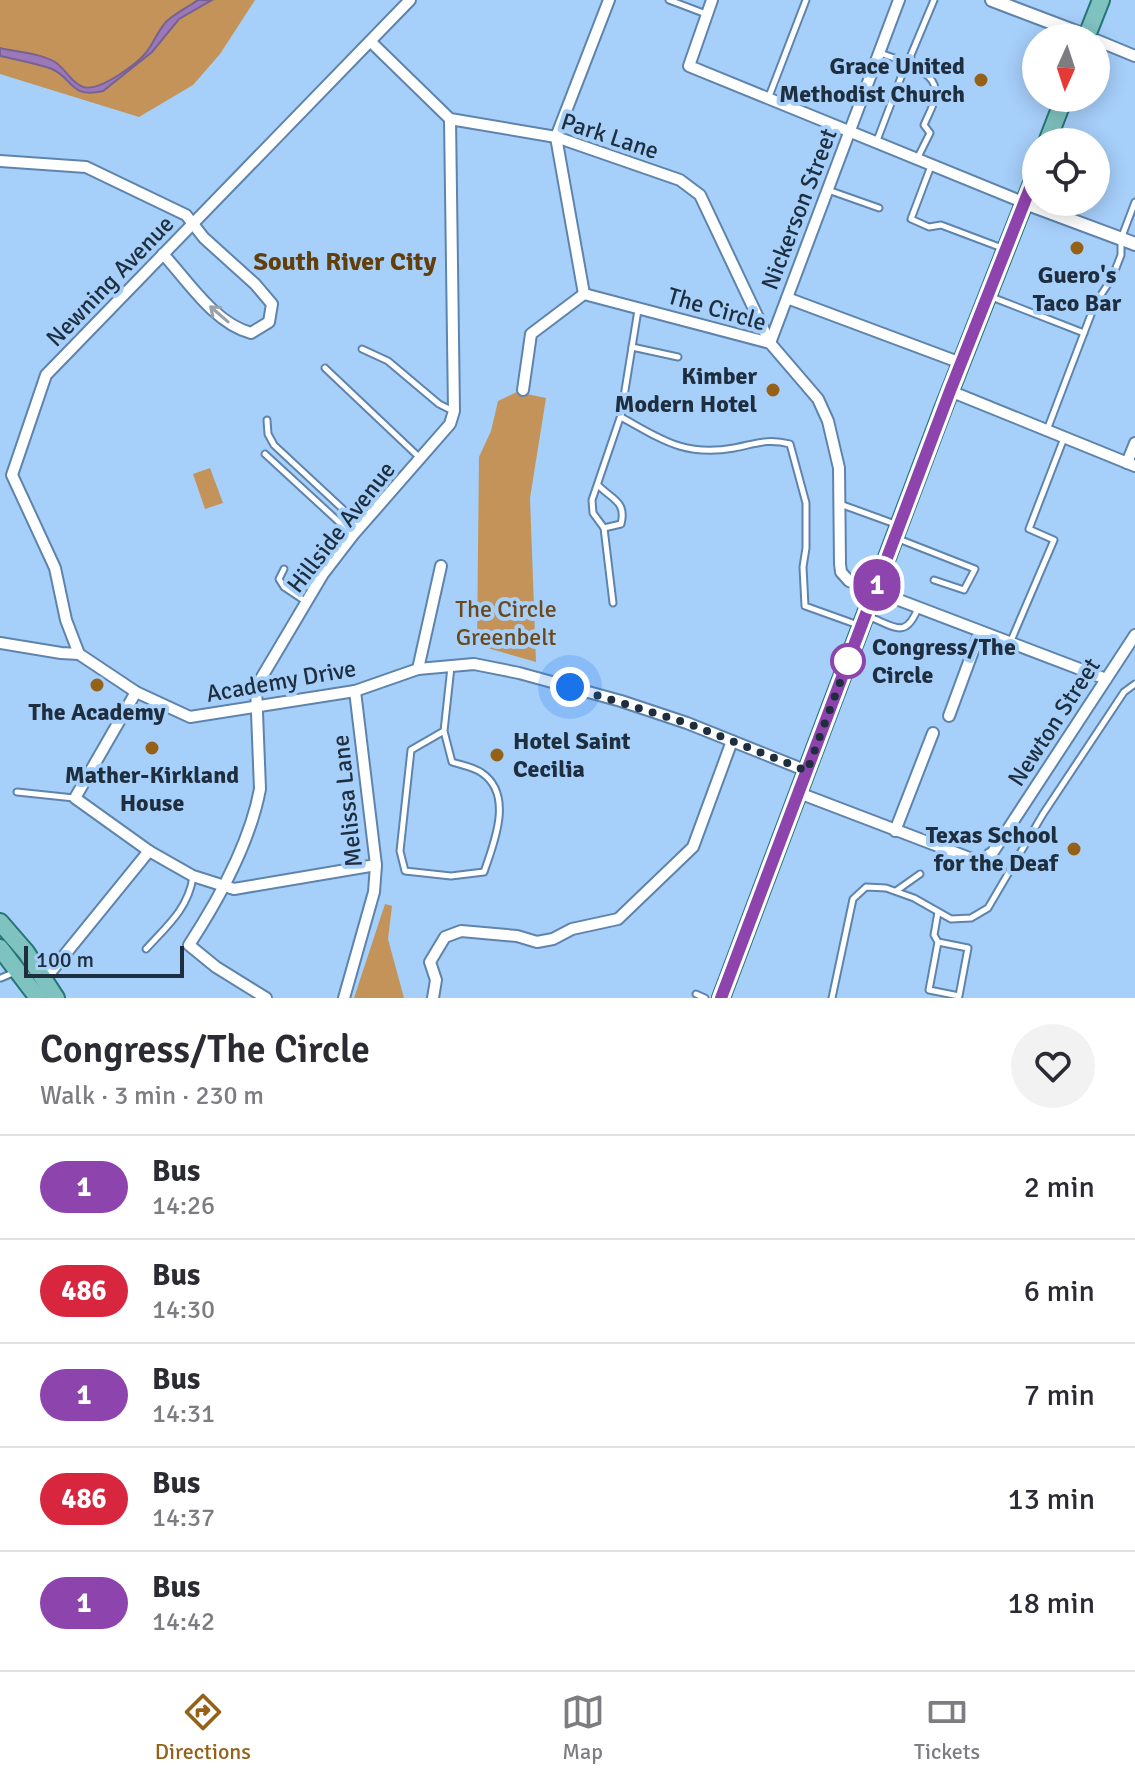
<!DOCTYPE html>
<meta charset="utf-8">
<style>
:root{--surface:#fff;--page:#f2f2f3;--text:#2b2b33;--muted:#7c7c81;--line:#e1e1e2;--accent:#956116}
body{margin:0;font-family:Signika,sans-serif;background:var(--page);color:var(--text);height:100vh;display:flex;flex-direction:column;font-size:30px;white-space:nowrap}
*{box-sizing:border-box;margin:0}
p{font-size:26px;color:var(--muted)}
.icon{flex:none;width:44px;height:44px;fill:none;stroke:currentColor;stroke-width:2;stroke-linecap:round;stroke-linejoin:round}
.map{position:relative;height:998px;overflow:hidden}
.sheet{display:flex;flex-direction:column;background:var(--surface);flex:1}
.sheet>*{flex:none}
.badge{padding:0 16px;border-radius:26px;font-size:28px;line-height:52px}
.needle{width:52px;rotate:183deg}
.buttons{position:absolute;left:1022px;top:24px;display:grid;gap:16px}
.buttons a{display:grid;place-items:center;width:88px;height:88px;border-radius:50%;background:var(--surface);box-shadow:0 4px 20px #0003;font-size:40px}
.scale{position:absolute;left:24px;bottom:20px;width:160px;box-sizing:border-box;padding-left:8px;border:4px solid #1e2e3e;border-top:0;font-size:22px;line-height:28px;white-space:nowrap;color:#1e2e3e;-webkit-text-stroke:6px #a6cffa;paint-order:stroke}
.you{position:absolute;width:40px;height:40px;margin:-20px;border:6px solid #fff;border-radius:50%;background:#1a73e8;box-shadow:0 0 0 12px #1a73e833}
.map>.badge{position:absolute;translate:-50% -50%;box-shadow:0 0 0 4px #fff}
.round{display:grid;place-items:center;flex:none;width:84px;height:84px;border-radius:42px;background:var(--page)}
.summary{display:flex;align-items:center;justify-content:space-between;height:136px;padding:0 40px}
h1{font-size:38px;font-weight:600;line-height:60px}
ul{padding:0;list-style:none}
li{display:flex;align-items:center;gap:24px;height:104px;padding:0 40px;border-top:2px solid var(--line)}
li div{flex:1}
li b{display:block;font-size:30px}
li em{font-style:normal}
li .badge{min-width:88px;font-weight:700;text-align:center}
.tab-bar{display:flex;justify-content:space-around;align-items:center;height:112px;border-top:2px solid var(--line);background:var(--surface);font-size:22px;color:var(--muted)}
.tab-bar a{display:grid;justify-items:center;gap:4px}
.tab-bar .on{color:var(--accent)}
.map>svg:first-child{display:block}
.green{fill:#c49359}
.water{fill:#9c78b8;stroke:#766293;stroke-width:2}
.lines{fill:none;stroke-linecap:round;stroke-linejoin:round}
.service-casing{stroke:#5e84ac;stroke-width:9}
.minor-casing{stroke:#5e84ac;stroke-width:14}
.tertiary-casing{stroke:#5e84ac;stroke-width:16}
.primary-casing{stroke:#257577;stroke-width:20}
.service{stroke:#fff;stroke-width:5}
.minor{stroke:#fff;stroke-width:10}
.tertiary{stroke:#fff;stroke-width:12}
.primary{stroke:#7fc3c0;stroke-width:16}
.oneway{stroke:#9aa1a8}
.line-casing{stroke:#fff;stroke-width:18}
.line{stroke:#8e44ad;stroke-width:12}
.walk{stroke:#1e2e3e;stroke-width:8;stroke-dasharray:0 14.4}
.poi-dot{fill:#956116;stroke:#a6cffa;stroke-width:3}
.stop-dot{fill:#fff;stroke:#8e44ad;stroke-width:4}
.labels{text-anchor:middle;stroke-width:8;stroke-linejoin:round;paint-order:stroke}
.poi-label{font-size:24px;font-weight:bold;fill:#1e2e3e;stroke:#a6cffa;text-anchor:end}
.street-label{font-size:24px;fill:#1e2e3e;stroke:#a6cffa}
.park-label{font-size:24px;fill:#6c4819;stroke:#a6cffa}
.stop-label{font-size:24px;font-weight:bold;fill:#1e2e3e;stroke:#a6cffa;text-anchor:start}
.neighbourhood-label{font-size:26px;font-weight:bold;fill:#623e0a;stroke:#a6cffa}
</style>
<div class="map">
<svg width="1135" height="998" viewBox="0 0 1135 998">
<rect width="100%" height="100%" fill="#a6cffa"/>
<g class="green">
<path d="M0 0H255L220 54 193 85 139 117 0 74Z"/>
<path d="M517 392 546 398 530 498 536 662 477 645 479 457 491 431 498 401Z"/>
<path d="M210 468 223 503 205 509 193 474Z"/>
<path d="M385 904 392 906 388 939 404 998H354Z"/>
</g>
<path class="water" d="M198 0H212L179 19 152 52 103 91C70 99 73 78 52 69 36 63 17 60 0 56V48C16 52 40 53 55 62 65 68 71 83 83 87 100 92 141 62 150 47 156 38 159 29 167 21 176 13 188 7 198 0Z"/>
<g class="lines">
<g class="service-casing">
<g id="service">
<path d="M669 0 706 14"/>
<path d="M880 53 911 64"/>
<path d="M911 69V55L934 0"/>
<path d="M768 99 806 0"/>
<path d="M876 143 903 72C913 69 920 70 928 76 944 91 931 108 924 125L930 133 917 159"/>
<path d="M931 166 911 219 929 227 941 225 1002 248"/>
<path d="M828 190 879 208"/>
<path d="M989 296 1084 333"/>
<path d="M632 347 678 357"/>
<path d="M362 349 388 361 439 404 453 411"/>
<path d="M325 368 420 458"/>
<path d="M621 417C661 439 684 457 734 448 755 444 767 438 790 444L806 503V548L803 567 805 606 858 625"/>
<path d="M267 420 268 434 274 445 361 526"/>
<path d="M1047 430 1095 304 1112 278 1121 255V239L1135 202"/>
<path d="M265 454 352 534"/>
<path d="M598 485C611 499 627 501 621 524L604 528"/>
<path d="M840 504 895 524"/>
<path d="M896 538 975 569 964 590 934 580"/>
<path d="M284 569 279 579 284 587 305 601"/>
<path d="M613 603 604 528 593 513 592 500 621 415 638 310"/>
<path d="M870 617C895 627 906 639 918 608"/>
<path d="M1010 643 1054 540 1029 529 1064 438"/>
<path d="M444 731 452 762C461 765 474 767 482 773 514 795 494 843 484 872L451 876 405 871 400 851 411 750 444 731 451 667"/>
<path d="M17 792 74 798"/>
<path d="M896 891 920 874"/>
<path d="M938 942 929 990 959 996 968 948 938 942 934 935 938 912"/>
<path d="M146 949C167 926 188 909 193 877"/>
<path d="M1 978 15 972"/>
<path d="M696 994 705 998"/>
<path d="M832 998 853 899 866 887 886 888 914 898 951 919 971 918 988 908 1043 814 1124 692 1135 684"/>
</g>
</g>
<g class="minor-casing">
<g id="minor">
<path d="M712 0 689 66 1025 203"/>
<path d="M1096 40 1135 56"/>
<path d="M371 42 450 119 556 137 680 180 700 195 770 343"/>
<path d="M0 161 86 167 186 215 204 238 255 284 272 304 269 322 251 333C214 323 188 281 163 254"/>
<path d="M584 294 556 137 609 0"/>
<path d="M787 298 961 363"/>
<path d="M770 343 899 0"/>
<path d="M523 390 531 334 584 294 770 343 818 399 828 421 839 468 840 564 841 572 849 581 1106 679"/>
<path d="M950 391 1135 466"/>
<path d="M1127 463 1135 443"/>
<path d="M0 643 61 653 79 654 136 692 190 717 355 691 418 669 474 664 519 673 621 701 687 723 807 771"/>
<path d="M79 654 66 620 55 568 12 475 46 375 410 0"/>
<path d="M418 669 441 566"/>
<path d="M136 692 75 798 149 851 193 876 234 889 376 865"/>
<path d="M949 716 980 632"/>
<path d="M799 793 972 859H983L993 852 1135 635"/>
<path d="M895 831 933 733"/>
<path d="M45 979 149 851"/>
<path d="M266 998 216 967 189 945C219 899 250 843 260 789L256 687 323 574 353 535 450 424 454 411 450 119"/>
<path d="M344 998 374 892 376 865 355 691"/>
<path d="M433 998 436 980 430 962 445 937 461 931 517 936 537 942 553 939 572 929 618 919 693 847 732 741"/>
</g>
</g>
<g class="tertiary-casing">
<g id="tertiary">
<path d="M992 0 1087 36"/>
<path d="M1025 203 1135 244"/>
</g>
</g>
<g class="primary-casing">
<g id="primary">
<path d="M1086 38 1101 0"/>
<path d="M1047 142 1064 98"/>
<path d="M0 922 26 952 56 998"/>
<path d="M0 948 38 998"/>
<path d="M721 998 943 409 1036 173"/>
</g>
</g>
<use href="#service" class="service"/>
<use href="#minor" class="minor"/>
<use href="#tertiary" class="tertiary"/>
<use href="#primary" class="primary"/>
</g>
<defs><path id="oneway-shaft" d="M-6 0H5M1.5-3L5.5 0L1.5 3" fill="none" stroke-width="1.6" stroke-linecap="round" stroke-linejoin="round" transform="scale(2)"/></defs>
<use class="oneway" href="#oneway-shaft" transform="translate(219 314) rotate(-139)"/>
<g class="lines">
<g class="line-casing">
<path id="line" d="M721 998 950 391 1036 173"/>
</g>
<use href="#line" class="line"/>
<path class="walk" d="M570 687 687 723 807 771 848 661"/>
</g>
<g class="poi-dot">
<circle cx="981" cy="80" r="8"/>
<circle cx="1077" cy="248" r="8"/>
<circle cx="773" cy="390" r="8"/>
<circle cx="97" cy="685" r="8"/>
<circle cx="152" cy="748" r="8"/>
<circle cx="497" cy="755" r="8"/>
<circle cx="1074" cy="849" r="8"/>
</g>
<circle class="stop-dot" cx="848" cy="661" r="16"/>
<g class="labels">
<g class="poi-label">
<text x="965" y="74">Grace United<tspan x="965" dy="28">Methodist Church</tspan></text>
<text x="1077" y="283" text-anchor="middle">Guero's<tspan x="1077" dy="28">Taco Bar</tspan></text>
<text x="757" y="384">Kimber<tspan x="757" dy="28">Modern Hotel</tspan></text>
<text x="97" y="720" text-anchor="middle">The Academy</text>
<text x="513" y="749" text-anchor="start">Hotel Saint<tspan x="513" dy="28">Cecilia</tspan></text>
<text x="152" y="783" text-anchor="middle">Mather-Kirkland<tspan x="152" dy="28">House</tspan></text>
<text x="1058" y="843">Texas School<tspan x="1058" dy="28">for the Deaf</tspan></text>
</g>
<g class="street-label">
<text transform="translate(610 136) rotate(18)" y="8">Park Lane</text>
<text transform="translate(799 209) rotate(-69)" y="8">Nickerson Street</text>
<text transform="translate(110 281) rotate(-46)" y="8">Newning Avenue</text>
<text transform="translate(717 309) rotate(16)" y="8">The Circle</text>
<text transform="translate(341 527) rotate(-52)" y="8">Hillside Avenue</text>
<text transform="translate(281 681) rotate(-10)" y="8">Academy Drive</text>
<text transform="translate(1054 722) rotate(-57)" y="8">Newton Street</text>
<text transform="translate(347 801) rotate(-96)" y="8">Melissa Lane</text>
</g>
<g class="park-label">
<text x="506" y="617">The Circle<tspan x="506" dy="28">Greenbelt</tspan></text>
</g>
<g class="stop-label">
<text x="872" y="655">Congress/The<tspan x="872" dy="28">Circle</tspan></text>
</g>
<g class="neighbourhood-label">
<text x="345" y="270">South River City</text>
</g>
</g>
</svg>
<div class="buttons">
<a><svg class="needle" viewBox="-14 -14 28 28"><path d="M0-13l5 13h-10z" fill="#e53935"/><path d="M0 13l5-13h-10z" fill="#7c7c81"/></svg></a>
<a><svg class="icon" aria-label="locate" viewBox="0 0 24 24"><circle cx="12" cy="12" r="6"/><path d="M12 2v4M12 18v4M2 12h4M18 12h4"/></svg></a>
</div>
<div class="scale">100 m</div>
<div class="you" style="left:570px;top:687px"></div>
<b class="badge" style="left:877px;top:585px;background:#8e44ad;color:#fff">1</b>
</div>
<section class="sheet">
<div class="summary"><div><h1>Congress/The Circle</h1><p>Walk · 3 min · 230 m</p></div><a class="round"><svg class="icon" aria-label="heart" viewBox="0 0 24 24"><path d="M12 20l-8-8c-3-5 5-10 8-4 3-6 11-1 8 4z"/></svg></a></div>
<ul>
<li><span class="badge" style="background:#8e44ad;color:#fff">1</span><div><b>Bus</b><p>14:26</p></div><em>2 min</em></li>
<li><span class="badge" style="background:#d7263d;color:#fff">486</span><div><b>Bus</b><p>14:30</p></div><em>6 min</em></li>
<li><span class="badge" style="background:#8e44ad;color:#fff">1</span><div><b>Bus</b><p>14:31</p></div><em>7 min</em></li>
<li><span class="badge" style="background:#d7263d;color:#fff">486</span><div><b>Bus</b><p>14:37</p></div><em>13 min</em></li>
<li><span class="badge" style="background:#8e44ad;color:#fff">1</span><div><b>Bus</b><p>14:42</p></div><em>18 min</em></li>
</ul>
</section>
<nav class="tab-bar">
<a class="on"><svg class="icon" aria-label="directions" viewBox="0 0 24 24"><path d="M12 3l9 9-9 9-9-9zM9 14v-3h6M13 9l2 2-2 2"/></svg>Directions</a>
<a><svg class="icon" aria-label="map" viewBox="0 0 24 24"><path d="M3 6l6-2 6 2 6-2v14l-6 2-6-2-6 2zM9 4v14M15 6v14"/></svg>Map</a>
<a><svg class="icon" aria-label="tickets" viewBox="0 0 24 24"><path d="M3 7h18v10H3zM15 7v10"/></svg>Tickets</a>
</nav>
